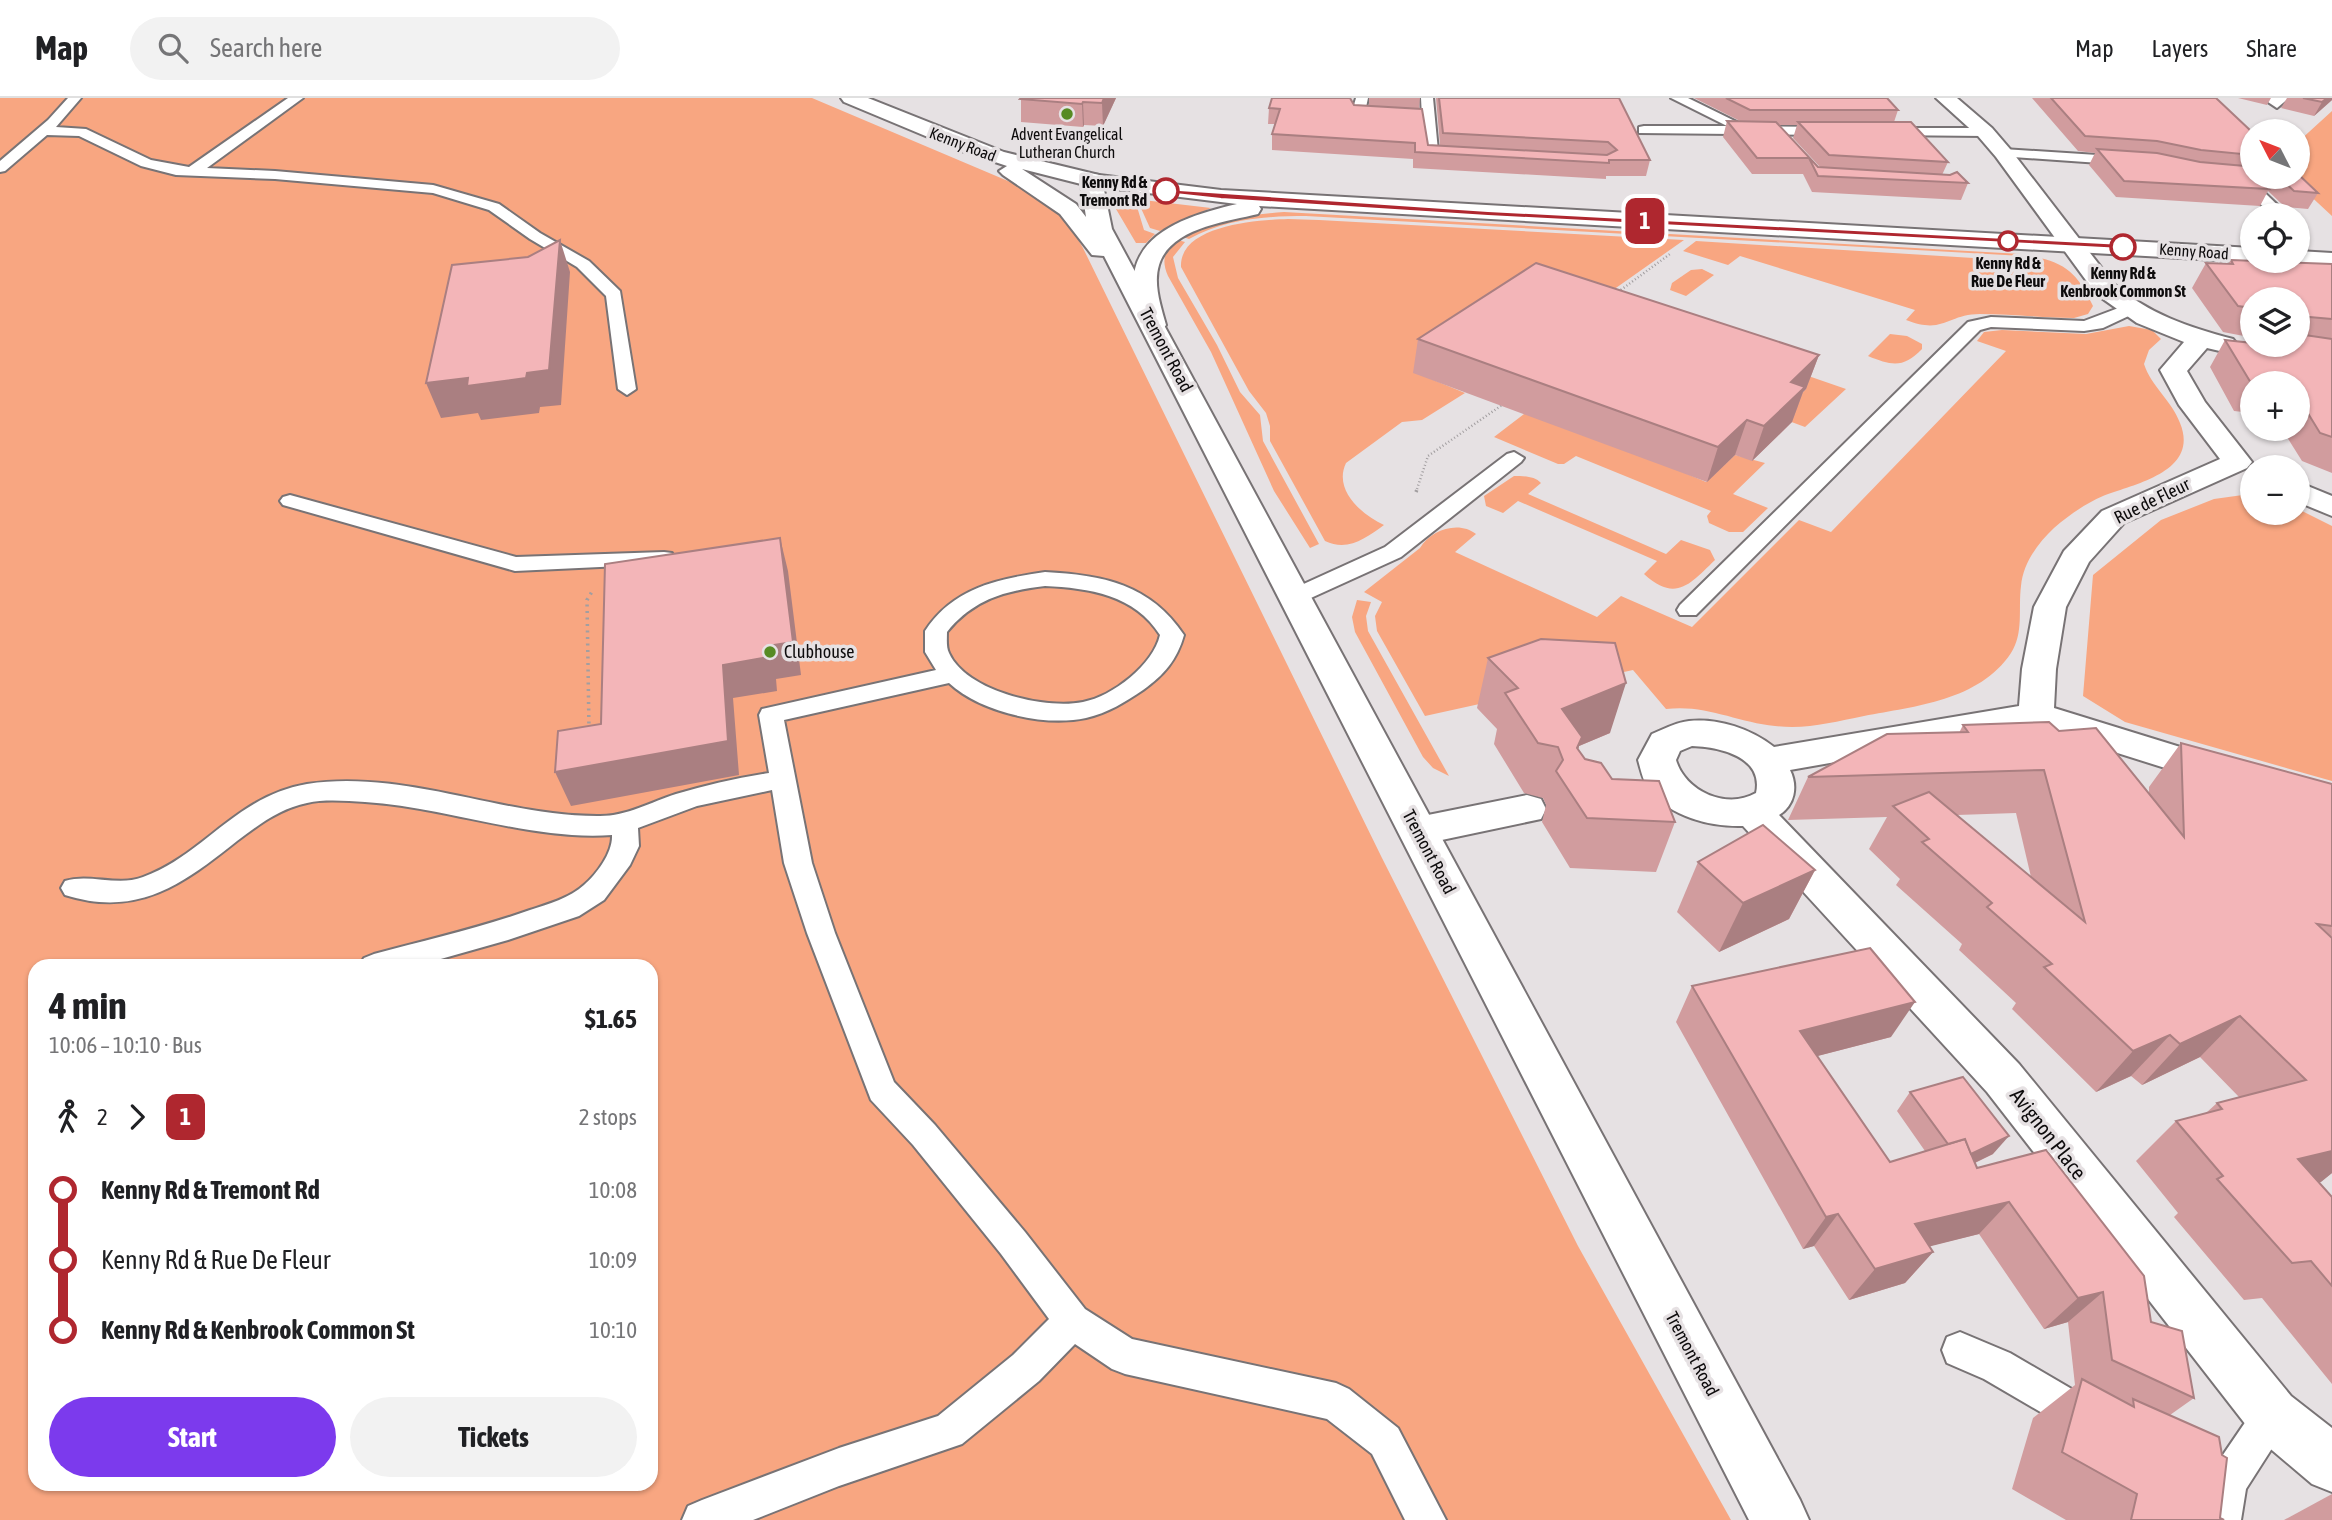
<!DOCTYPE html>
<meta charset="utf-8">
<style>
:root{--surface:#fff;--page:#f2f2f2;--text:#202124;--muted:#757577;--line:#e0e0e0;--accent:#7c3aed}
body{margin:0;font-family:"Asap Condensed",sans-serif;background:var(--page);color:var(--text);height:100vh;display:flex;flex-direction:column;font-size:26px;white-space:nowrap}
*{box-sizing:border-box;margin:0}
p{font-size:23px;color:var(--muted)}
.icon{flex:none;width:38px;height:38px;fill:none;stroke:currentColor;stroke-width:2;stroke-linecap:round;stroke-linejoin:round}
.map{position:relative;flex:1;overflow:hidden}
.panel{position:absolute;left:28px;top:861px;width:630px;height:532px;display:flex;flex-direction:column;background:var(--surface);border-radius:21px;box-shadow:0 2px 5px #0004}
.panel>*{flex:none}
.badge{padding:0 14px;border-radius:10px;font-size:24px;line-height:46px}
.needle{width:46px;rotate:312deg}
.fabs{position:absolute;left:2240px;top:21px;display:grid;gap:14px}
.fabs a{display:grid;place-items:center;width:70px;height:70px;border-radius:50%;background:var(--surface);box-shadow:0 2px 5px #0004;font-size:35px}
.map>.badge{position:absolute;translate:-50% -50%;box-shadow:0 0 0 4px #fff}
.legs{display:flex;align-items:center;gap:10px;height:77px;padding:0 21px;font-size:23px}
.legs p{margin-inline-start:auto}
.overview{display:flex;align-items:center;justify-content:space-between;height:119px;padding:0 21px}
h1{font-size:38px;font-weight:700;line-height:52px}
.cta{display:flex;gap:14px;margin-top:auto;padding:14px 21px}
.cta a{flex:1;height:80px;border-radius:42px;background:var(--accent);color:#fff;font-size:28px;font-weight:700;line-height:80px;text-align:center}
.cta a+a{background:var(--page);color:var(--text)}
ul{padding:0 21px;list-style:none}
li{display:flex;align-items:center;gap:24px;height:70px;font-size:26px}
li i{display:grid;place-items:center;width:10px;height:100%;margin:0 9px;background:currentColor}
li i::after{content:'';width:18px;height:18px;margin:-9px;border:5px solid;border-radius:50%;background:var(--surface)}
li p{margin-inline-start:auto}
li:first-child i{background:linear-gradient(#0000 50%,currentColor 0)}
li:last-child i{background:linear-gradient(currentColor 50%,#0000 0)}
header{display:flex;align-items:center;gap:42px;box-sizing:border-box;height:98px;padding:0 35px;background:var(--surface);border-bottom:2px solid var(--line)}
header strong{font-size:33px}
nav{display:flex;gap:38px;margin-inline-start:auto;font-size:24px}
.search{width:490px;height:63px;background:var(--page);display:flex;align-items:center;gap:18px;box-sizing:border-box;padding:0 24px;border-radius:38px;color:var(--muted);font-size:26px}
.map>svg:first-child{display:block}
.green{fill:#f8a681;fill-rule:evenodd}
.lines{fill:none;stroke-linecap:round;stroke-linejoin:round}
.service-casing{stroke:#787375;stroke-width:4}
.minor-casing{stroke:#787375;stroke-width:4}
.secondary-casing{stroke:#787375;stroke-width:4}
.primary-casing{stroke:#787375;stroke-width:4}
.path-far1{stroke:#a29ea0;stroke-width:2.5;stroke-dasharray:1 2.5;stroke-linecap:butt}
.path{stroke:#a29ea0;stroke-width:3.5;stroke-dasharray:2 4.5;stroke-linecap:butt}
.service{fill:#fff;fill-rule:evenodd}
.minor{fill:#fff;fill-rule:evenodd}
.secondary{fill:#fff;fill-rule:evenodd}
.primary{fill:#fff;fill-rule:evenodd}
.wall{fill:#d19c9e;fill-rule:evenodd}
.shaded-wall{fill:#aa7f81}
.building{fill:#f3b5b8;stroke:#aa7f81;stroke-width:2}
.line-1{fill:#af272f;stroke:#fff;stroke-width:2}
.poi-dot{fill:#578b23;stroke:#e6e1e3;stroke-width:2.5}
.stop-1-dot{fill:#fff;stroke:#af272f;stroke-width:3.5}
.labels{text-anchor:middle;stroke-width:7;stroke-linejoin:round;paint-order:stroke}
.far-poi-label{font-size:16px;fill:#0e0c0d;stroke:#e6e1e3}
.far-street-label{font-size:16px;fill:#0e0c0d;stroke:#e6e1e3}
.far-stop-label{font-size:16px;font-weight:bold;fill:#0e0c0d;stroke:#e6e1e3}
.street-label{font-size:18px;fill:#0e0c0d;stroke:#e6e1e3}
.poi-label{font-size:18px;fill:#0e0c0d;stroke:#e6e1e3;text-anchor:start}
.near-street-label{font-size:21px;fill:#0e0c0d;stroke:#e6e1e3}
</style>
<header>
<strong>Map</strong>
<div class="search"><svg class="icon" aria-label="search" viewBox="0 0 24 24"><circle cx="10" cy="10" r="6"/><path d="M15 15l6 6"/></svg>Search here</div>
<nav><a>Map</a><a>Layers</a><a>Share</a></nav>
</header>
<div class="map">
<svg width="2332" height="1422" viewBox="0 0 2332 1422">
<rect width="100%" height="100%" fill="#e6e1e3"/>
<g class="green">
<path d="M0 0H812L1027 91 1056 113 1071 129 1083 150 1382 760 1578 1148 1731 1422H0ZM35 868H651V1386H35Z"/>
<path d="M2332 13V118L2290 79H2298V44Z"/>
<path d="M1127 102H1135L1144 132 1155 136 1146 145H1136L1116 111Z"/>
<path d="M1143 102 1211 110 1160 133 1150 130 1140 108Z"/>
<path d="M1284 114 2021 156 2023 158 1306 118C1265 118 1225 121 1189 141L1183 139C1214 121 1249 117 1284 114Z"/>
<path d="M1288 121 1319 122 1684 142 1596 204 1414 274 1465 295 1422 322 1402 324 1346 365C1333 392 1362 417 1384 427 1366 440 1348 454 1325 443L1270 343V328L1266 315 1249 293 1181 169C1179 127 1258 122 1288 121Z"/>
<path d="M1178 142 1185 144 1173 159 1178 180 1217 247 1240 294 1260 317 1263 343 1319 446 1310 450 1274 393 1211 254 1168 178C1161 162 1164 152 1178 142Z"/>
<path d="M1696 143 2040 164V160C2069 166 2081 182 2093 208L2088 216 2074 220C2042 220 2011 216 1980 216 1947 216 1944 237 1906 222L1915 212 1740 158 1728 167 1683 153Z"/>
<path d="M1702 171 1714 177 1686 198 1670 192 1672 185 1691 172Z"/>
<path d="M2129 228 2152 232 2161 241 2149 252 2144 266C2151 288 2172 303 2180 325 2200 374 2134 386 2103 398 2085 406 2069 417 2054 430 2038 445 2023 465 2021 488 2018 511 2024 535 2011 555 1979 603 1915 608 1864 618 1833 624 1806 632 1775 628 1737 624 1705 606 1666 611L1633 572 1425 618 1377 533 1375 518 1382 504 1364 494 1420 450C1430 432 1459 422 1476 436L1455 454 1597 519 1621 498 1692 529 1799 422 1831 434 2006 253 1977 243 1984 234 2002 232 2086 236Z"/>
<path d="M1890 236 1907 238 1922 246V251C1904 270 1892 268 1868 258Z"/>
<path d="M1768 264 1846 291 1805 329 1778 319 1806 291Z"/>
<path d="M1532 310 1706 384 1735 357 1765 365 1733 396 1768 410 1743 434H1729L1709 425 1707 418 1711 413 1576 358 1564 366H1558L1494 339Z"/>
<path d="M1514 378C1523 378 1535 378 1541 385L1528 396 1666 456 1681 442 1710 452 1715 462C1690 486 1676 505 1644 476L1657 463 1518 403 1503 415 1486 408 1484 398Z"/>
<path d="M2250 396 2252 415H2298V411L2332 428V683L2125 624 2083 598 2093 477 2161 422 2214 401Z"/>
<path d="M1357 502 1371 504 1366 518 1368 533 1449 678 1433 670 1423 659 1355 534 1352 519Z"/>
</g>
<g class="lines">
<g class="service-casing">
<g id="service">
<path d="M68 0H81L56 29 86 31 151 62 189 69 288 0H303L207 70 275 73 433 87 499 106 540 135 589 163 620 193 636 291 627 297 618 291 606 198 577 169 530 141 489 112 433 95 275 81 176 77 141 68 79 38 47 37 5 73 0 74V63L48 22Z"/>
<path d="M1356 0H1368L1365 14 1384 15 1391 19 1384 23 1353 20 1351 17Z"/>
<path d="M1421 0H1433L1438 53 1461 56V62L1431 61 1424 57Z"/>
<path d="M1671 0H1688L1745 28 1829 29 1836 33 1829 37 1639 35V29L1644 28H1727Z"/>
<path d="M2262 0H2289L2277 10Z"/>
<path d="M1885 30H1985L1992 34 1985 38 1880 37 1878 34Z"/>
<path d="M2003 51 2128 59 2135 63 2128 67 1998 58V52Z"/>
<path d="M2239 74 2244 75 2288 117H2272L2234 81 2232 78 2234 75Z"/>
<path d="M2129 206 2137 211 2135 215 2103 230 2084 233 1991 229 1980 232 1696 517H1680L1677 512 1680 507 1968 224 1991 219 2084 223Z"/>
<path d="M1514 354 1524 360 1521 364 1401 459 1302 504H1286L1283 499 1286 494 1385 449 1507 356Z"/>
<path d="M290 397 516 459 664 454 672 455 675 460 672 465 664 466 515 473 283 407 280 403 283 399Z"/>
<path d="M1045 474C1103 477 1150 486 1184 537 1177 562 1164 577 1143 592 1125 604 1108 615 1086 620 1044 629 980 614 949 585L784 622 812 765 835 835 894 984 935 1027 1025 1134 1085 1211 1132 1241 1336 1285 1349 1291 1398 1330 1446 1422H1405L1372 1356 1327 1321 1125 1276 1112 1271 1075 1246 1039 1283 962 1346 839 1388 753 1422H682L688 1408 702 1402 839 1350 938 1318 1013 1257 1049 1221 1001 1156 913 1047 871 1002 807 835 784 765 772 692 697 708 638 730 639 748 630 767 604 802 579 818 508 842 416 868H359L364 860 374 856C426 842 479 830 530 812 548 806 570 800 584 787 597 776 613 754 612 737 533 743 445 709 365 704 346 703 325 701 307 705 281 710 258 727 237 743 183 786 138 820 65 797L61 790 65 783C90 775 117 789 143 779 204 757 236 698 307 686 405 671 503 719 600 718 627 718 651 704 676 696 706 687 737 680 769 675L759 617 762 611 936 572 925 554V533C953 490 997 481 1045 474ZM1045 488C1089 490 1135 497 1160 537 1153 567 1113 598 1083 604 1045 612 966 593 949 555 946 549 947 541 947 534 974 501 1005 493 1045 488Z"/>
<path d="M1960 1234 2010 1255 2099 1307 2105 1320 2099 1333 2086 1339 2073 1333 1984 1281 1947 1265 1942 1252 1947 1239Z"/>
<path d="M2272 1298 2285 1304 2291 1317 2285 1330 2246 1391 2241 1422H2201L2209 1384 2214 1370 2259 1304Z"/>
</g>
</g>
<g class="minor-casing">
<g id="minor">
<path d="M1936 0H1957L1992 30 2010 51 2114 186C2149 216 2188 229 2233 241L2237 246 2233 251 2224 254 2207 250 2187 273 2205 304 2252 364 2247 370 2124 425 2089 464 2066 509 2056 571 2054 610 2232 665 2238 674 2232 683 2219 687 2035 629 1790 672C1798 688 1795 707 1779 717L2019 966 2291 1298 2332 1330V1394L2312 1386 2253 1336 1987 994 1743 728C1710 729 1672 719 1650 693 1643 684 1641 672 1638 662L1652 636C1664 631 1677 624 1689 623 1719 620 1751 631 1774 649L2019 608 2022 571 2034 509 2064 453 2102 413 2220 361 2179 307 2160 272 2184 244 2137 225 2096 196 1996 59 1978 38ZM1692 648C1720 649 1764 659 1756 695 1726 712 1685 693 1676 662L1680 653Z"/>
<path d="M2298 384 2332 398V418L2298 404Z"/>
<path d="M1527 697 1541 701 1546 711 1541 721 1418 747 1404 743 1398 733 1404 723 1418 719Z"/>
</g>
</g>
<g class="secondary-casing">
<g id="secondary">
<path d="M1091 76 1221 92 2252 150V163H2257L2252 164 1259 108 1261 111 1258 116C1226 124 1170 130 1159 167 1153 186 1161 209 1166 227L1162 232 1153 235 1144 232C1137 222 1136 208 1134 196 1126 135 1190 117 1237 106L1083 87 1080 82 1083 77Z"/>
<path d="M2298 153 2332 155V169L2290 165 2288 163H2298Z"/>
</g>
</g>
<g class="primary-casing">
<path id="primary" d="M841 0H868L1004 54 1099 77 1102 82 1112 131 1800 1402 1809 1422H1749L1104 158 1092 157 1060 116 1003 77 999 73 1007 68 959 52 844 4ZM1022 71 1081 86 1086 119 1076 106Z"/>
</g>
<g class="path-far1">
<path d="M1618 194 1670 156"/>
<path d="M1417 391 1428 358 1505 305"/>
</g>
<g class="path">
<path d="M1416 394 1418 389"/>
<path d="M589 632 587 502 593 492"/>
</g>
<use href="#service" class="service"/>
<use href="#minor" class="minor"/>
<use href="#secondary" class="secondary"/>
<use href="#primary" class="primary"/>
</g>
<g class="wall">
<path d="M1021 0H1116L1103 28 1084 27 1083 29 1021 24Z"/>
<path d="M1369 0H1420L1419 11 1428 47H1440L1436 0H1619L1650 62 1646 78H1606V81L1413 70V61L1272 52V36L1275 26H1268L1269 10 1353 5 1354 7 1369 8Z"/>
<path d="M1694 0H1887L1898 12 1894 24 1948 64 1942 77 1968 85 1961 102 1812 94 1803 76H1752L1723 39 1727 23H1740ZM1778 27H1797L1793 40 1820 69H1818Z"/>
<path d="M2032 0H2216L2252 34V79H2298L2318 95 2308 111 2285 109 2268 93 2260 108 2116 99 2089 67 2095 55 2078 53Z"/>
<path d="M2238 0H2271L2267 7Z"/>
<path d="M2287 0H2332V2L2314 18 2281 10Z"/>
<path d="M2231 162 2332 166V375L2302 363 2282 331H2298V285H2252V315L2234 313 2210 269 2225 242 2245 244 2249 239 2223 234 2192 190 2206 165 2228 166ZM2252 201H2298V247H2252Z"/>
<path d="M1418 241 1819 257 1806 291 1803 294 1792 324 1752 363 1735 357 1707 384 1413 275Z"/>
<path d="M1488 560 1610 635 1579 648 1578 652 1585 661 1675 724 1656 774 1570 770 1542 724 1546 707 1543 700 1524 695 1494 646 1497 631 1477 610Z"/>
<path d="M1963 627 2059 633 2149 696V689L2181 645 2332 686V1075L2319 1085 2332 1099V1286L2262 1200 2244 1202 2174 1119 2178 1115 2136 1063 2176 1023 2206 1015 2217 1005 2239 999 2200 959 2142 987 2131 978 2096 994 2012 911 2016 905 1959 852 1962 846 1896 787 1900 781 1869 751 1887 719 1788 722 1808 679 1959 635ZM2016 715 2031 779 1957 717Z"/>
<path d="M1698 764 1815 772 1789 821 1719 854 1677 814Z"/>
<path d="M1692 888 1891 939 1817 958 1890 1064 1925 1053 1897 1013 1910 994 1993 1056 1975 1065 1977 1070 2151 1224 2194 1300 2170 1317 2220 1420 2224 1422H2066L2012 1391 2033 1320 2075 1287 2068 1224 2044 1231 1979 1136 1929 1148 1933 1154 1905 1185 1849 1202 1814 1148 1803 1151 1676 924Z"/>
<path d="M2332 1396V1422H2284Z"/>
</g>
<g class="shaded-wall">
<path d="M1104 0H1116L1103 28 1102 5Z"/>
<path d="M2327 0H2332V2L2314 18 2322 4Z"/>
<path d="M1083 4 1084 27 1083 29 1082 6Z"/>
<path d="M560 142 570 174 561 307 540 309 539 315 481 322 478 315 441 320 426 285Z"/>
<path d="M1819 257 1806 291 1803 294 1792 324 1752 363 1764 328 1791 284Z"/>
<path d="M1747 322 1735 357 1707 384 1718 349Z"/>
<path d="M780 440 788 473 801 577 776 581 777 593 733 600 739 677 571 708 555 674 723 567Z"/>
<path d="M1626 585 1610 635 1579 648 1567 689 1577 649 1562 611Z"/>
<path d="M1815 772 1789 821 1719 854 1743 805Z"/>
<path d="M1915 904 1891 939 1779 968 1800 933Z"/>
<path d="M2240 918 2200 959 2142 987 2180 946Z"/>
<path d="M2170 937 2131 978 2096 994 2133 953Z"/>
<path d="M2009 1038 1993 1056 1945 1079 1960 1061Z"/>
<path d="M2332 1053V1075L2321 1084 2252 1100 2298 1061Z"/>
<path d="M2009 1104 1979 1136 1888 1159 1915 1126Z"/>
<path d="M1838 1116 1814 1148 1803 1151 1826 1119Z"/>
<path d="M1933 1154 1905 1185 1849 1202 1875 1171Z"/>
<path d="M2103 1194 2068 1224 2044 1231 2078 1200Z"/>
</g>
<g class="building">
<path d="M1021 0H1104L1102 5 1083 4 1082 6 1020 1Z"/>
<path d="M1272 0H1350L1354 7 1422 11 1428 47 1607 57 1617 52 1608 44 1443 35 1439 0H1619L1650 62H1609V65L1415 54V45L1272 36 1280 11 1269 10Z"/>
<path d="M1726 0H1887L1898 12H1750Z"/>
<path d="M2051 0H2216L2252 34V57L2201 52 2157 43 2085 38Z"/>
<path d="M2303 0H2327L2322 4Z"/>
<path d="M1727 23 1776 24 1818 69 1950 77 1957 74 1968 85 1818 78 1809 60H1757Z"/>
<path d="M1798 24H1911L1948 64 1829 57Z"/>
<path d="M2097 51 2157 55 2200 64 2245 68 2252 75V79H2256L2269 91 2124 83Z"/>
<path d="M2298 76 2318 95 2294 93 2279 79H2298Z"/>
<path d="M560 142 549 272 527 275 526 280 467 288 468 280 426 285 452 167 528 159Z"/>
<path d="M2231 162 2332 166V221L2298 218V201H2252V210L2238 208 2206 165 2233 166Z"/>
<path d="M1536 165 1819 257 1791 284 1805 289 1764 328 1747 322 1718 349 1418 241Z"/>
<path d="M2298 236 2332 241V339L2320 335 2298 299V285H2251L2225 242 2252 245V247H2298Z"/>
<path d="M780 440 793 544 767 548 768 559 723 567 728 643 555 674 558 633 601 626 605 466Z"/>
<path d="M1541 541 1615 545 1626 585 1562 611 1582 639 1577 650 1585 661 1601 665 1612 681 1659 683 1675 724 1587 720 1556 673 1563 662 1558 649 1538 645 1505 595 1518 590 1488 560Z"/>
<path d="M2049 624 2059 633 2096 630 2184 739 2181 645 2332 686V828L2317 826 2332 840V1053L2298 1061 2332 1099V1188L2311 1163 2292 1165 2217 1081 2223 1078 2176 1023 2222 1011 2217 1005 2306 982 2240 918 2180 946 2170 937 2133 953 2044 869 2052 866 1987 809 1992 805 1922 744 1929 741 1893 708 1929 694 2085 824 2044 672 1808 679 1887 636 1968 634 1963 627Z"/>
<path d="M1763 727 1815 772 1743 805 1698 764Z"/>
<path d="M1870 850 1915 904 1800 933 1890 1064 1965 1041 1977 1070 2046 1052 2144 1178 2151 1224 2182 1233 2194 1300 2112 1262 2103 1194 2078 1200 2009 1104 1915 1126 1933 1154 1875 1171 1838 1116 1826 1119 1692 888Z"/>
<path d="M1963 979 2009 1038 1971 1056 1965 1041 1948 1046 1910 994Z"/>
<path d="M2082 1281 2134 1309 2133 1301 2219 1339 2222 1357 2227 1360 2220 1420 2224 1422H2131L2137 1396 2062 1354Z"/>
</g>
<path class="line-1" d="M1164 91 1488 113 2123 146 2127 149 2123 151 1488 118 1221 101 1166 95Z"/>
<g class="poi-dot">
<circle cx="1067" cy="16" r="7"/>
<circle cx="770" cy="554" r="7"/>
</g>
<g class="stop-1-dot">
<circle cx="1166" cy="93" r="12"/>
<circle cx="2008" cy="143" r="9"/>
<circle cx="2123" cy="149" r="12"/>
</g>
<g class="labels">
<g class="far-poi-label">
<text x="1067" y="42">Advent Evangelical<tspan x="1067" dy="18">Lutheran Church</tspan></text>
</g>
<g class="far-street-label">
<text transform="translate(963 46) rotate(21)" y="6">Kenny Road</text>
<text transform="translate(2194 153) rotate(4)" y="6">Kenny Road</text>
</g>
<g class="far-stop-label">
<text x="1147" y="90" text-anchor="end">Kenny Rd &amp;<tspan x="1147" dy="18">Tremont Rd</tspan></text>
<text x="2008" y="171">Kenny Rd &amp;<tspan x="2008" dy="18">Rue De Fleur</tspan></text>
<text x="2123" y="181">Kenny Rd &amp;<tspan x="2123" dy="18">Kenbrook Common St</tspan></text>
</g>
<g class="street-label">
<text transform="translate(1166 252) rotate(62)" y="6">Tremont Road</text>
<text transform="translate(2152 403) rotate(-26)" y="6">Rue de Fleur</text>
<text transform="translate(1429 754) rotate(62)" y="6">Tremont Road</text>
<text transform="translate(1692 1256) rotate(62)" y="6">Tremont Road</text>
</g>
<g class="poi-label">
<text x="784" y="560">Clubhouse</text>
</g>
<g class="near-street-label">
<text transform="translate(2048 1036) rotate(52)" y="7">Avignon Place</text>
</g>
</g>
</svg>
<div class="fabs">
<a><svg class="needle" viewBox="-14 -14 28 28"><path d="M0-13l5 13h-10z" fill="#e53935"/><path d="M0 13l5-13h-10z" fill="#757577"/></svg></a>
<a><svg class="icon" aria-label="locate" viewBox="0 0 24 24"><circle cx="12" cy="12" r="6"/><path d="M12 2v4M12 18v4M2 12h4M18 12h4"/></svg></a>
<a><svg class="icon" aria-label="layers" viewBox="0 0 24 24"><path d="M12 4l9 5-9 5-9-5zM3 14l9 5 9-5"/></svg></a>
<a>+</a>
<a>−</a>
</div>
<b class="badge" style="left:1645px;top:123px;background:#af272f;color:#fff">1</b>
<section class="panel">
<div class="overview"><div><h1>4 min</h1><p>10:06 – 10:10 · Bus</p></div><b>$1.65</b></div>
<div class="legs"><svg class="icon" aria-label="walk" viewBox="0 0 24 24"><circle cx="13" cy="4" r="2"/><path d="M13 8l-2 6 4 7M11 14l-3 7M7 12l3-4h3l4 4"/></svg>2<svg class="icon" aria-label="forward" viewBox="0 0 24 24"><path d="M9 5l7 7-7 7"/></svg><b class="badge" style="background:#af272f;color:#fff">1</b><p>2 stops</p></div>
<ul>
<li><i style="color:#af272f"></i><b>Kenny Rd &amp; Tremont Rd</b><p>10:08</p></li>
<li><i style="color:#af272f"></i><span>Kenny Rd &amp; Rue De Fleur</span><p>10:09</p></li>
<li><i style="color:#af272f"></i><b>Kenny Rd &amp; Kenbrook Common St</b><p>10:10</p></li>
</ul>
<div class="cta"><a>Start</a><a>Tickets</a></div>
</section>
</div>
